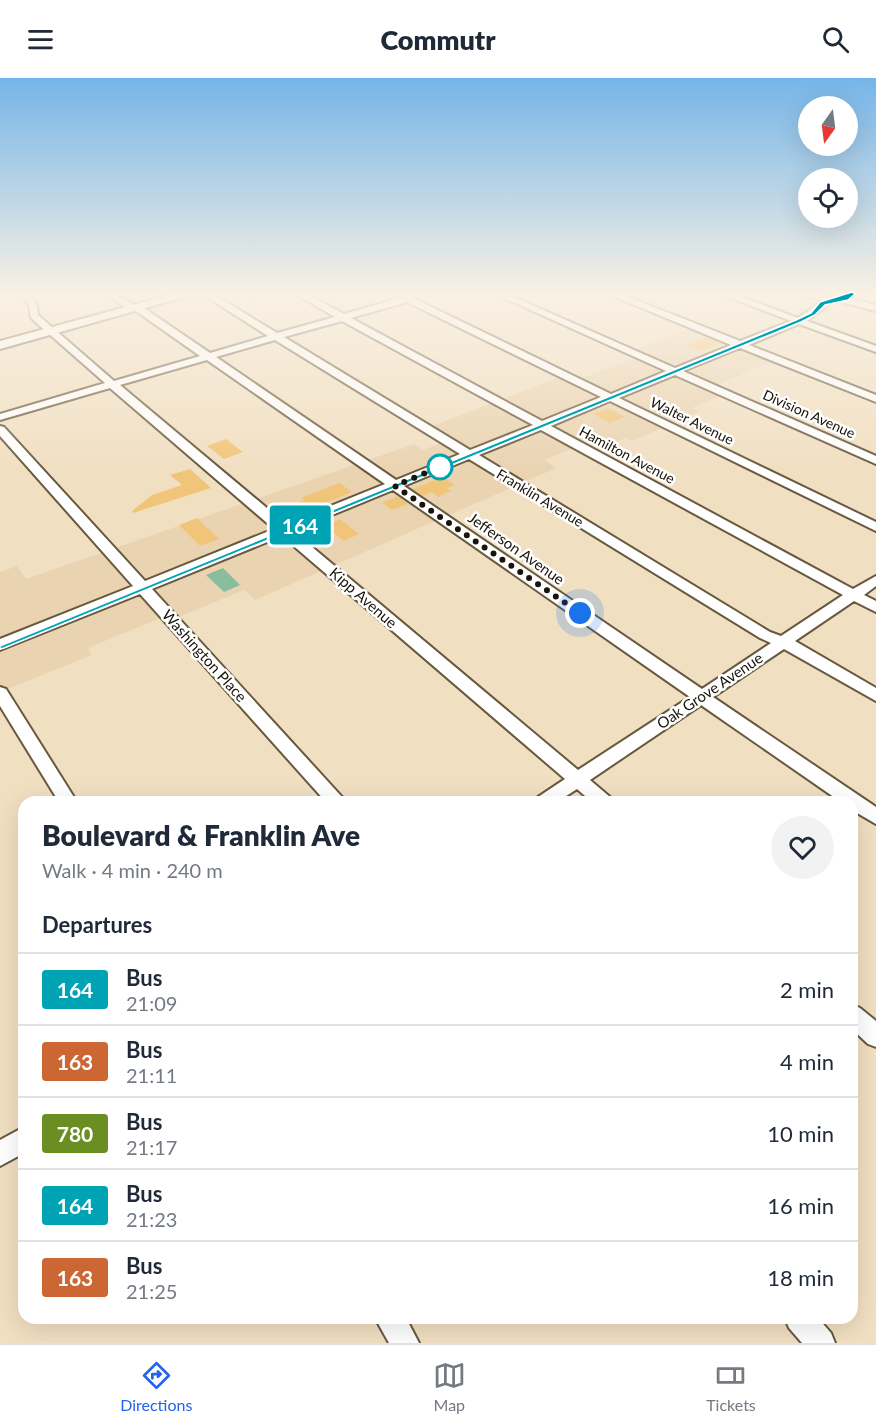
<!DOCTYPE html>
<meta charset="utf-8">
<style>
:root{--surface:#fff;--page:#f2f2f3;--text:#1f2937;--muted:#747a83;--line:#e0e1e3;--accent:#2563eb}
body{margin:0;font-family:Lato,sans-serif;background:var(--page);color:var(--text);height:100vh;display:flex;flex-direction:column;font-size:22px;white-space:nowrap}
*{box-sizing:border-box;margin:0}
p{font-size:20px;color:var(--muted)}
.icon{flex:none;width:33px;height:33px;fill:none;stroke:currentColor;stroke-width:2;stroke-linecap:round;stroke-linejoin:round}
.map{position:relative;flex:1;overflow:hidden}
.panel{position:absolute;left:18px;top:718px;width:840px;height:528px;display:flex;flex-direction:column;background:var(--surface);border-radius:18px;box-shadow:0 6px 24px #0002}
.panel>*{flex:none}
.badge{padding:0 12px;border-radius:4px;font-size:21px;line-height:39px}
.needle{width:39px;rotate:194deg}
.buttons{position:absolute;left:798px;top:18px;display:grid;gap:12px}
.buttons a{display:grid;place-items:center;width:60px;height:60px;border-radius:50%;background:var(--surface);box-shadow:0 6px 24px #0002;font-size:30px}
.you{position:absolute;width:30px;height:30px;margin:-15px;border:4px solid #fff;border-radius:50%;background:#1a73e8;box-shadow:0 0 0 9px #1a73e833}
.map>.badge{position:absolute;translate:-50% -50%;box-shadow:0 0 0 3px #fff}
h2{padding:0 24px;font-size:22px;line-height:54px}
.round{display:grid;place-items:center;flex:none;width:63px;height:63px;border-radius:32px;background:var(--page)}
.headline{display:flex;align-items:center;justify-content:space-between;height:102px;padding:0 24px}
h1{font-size:28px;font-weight:800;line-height:45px}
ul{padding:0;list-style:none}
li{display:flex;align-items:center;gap:18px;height:72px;padding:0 24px;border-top:2px solid var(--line)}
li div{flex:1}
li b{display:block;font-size:22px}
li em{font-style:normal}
li .badge{min-width:66px;font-weight:700;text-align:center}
header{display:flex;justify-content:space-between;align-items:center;height:78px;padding:0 24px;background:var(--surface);font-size:27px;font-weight:800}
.menu{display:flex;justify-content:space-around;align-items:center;height:84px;border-top:2px solid var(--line);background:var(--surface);font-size:16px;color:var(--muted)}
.menu a{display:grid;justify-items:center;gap:3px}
.menu .selected{color:var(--accent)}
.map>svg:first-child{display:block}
.built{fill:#ead3b1}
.green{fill:#89bd9e}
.building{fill:#f1c579}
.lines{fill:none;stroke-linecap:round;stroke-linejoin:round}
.minor-casing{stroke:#67583e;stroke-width:4}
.major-casing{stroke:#67583e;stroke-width:4}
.minor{fill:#fff;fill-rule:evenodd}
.major{fill:#fff;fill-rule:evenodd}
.line{fill:#00a3b4;stroke:#fff;stroke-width:1.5}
.walk{stroke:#191309;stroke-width:6;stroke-dasharray:0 10.8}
.stop-dot{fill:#fff;stroke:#00a3b4;stroke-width:3}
.labels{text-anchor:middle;stroke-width:5;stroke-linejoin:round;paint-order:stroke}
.far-street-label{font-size:14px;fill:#191309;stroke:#fff}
.street-label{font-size:15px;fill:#191309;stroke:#fff}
</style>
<header><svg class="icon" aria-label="menu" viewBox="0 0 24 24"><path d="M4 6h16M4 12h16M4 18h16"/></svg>Commutr<svg class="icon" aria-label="search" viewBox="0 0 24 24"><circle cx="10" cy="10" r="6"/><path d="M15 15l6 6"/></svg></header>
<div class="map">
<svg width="876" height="1265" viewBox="0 0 876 1265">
<rect width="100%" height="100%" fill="#f1dfc2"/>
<path class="built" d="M691 250 772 283 715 308 718 319 692 330 699 334 632 363 625 360 598 372 572 371 544 382 556 390 255 522 244 512 179 539 158 541 88 570 92 577 0 614V494L17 488 26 501 414 366 423 372 441 365 429 349 561 299 579 301 628 283 636 280 634 272Z"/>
<path class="green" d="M223 490 240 507 224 514 206 497Z"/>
<g class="building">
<path d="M705 259 721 265 702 273 686 267Z"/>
<path d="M608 330 625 339 610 345 593 336Z"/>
<path d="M226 361 243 374 224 381 207 368Z"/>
<path d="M190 391 211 410 133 435 132 433 152 417 182 407 170 397Z"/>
<path d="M442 399 455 407 447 410 451 413 438 419 432 414 423 418 413 411Z"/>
<path d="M339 405 352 414 296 437 286 429 304 422 301 420Z"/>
<path d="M398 418 408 426 392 432 382 425Z"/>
<path d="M197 440 219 461 200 468 179 447Z"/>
<path d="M340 441 359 456 344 463 325 448Z"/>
</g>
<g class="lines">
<g class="minor-casing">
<g id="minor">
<path d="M20 216H29L37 227 38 237 114 303 200 278 136 233H130L107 216C122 216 127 227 141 228L210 275 268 258 202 216H213L277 255 335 239 296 216H307L344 236 400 220 394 216H413L417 219 415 221 611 316 666 293 495 216H507L675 290 731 267 608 216H621L740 263 791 243 721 216H734L798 240 822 223 804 216 837 219 856 216 850 221 876 227V233L841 224H832L807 243 876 268V274L799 246 749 267 876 317V324L740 270 683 293 876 378V386L675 297 619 320 876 444V453L610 323 551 348 853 511 876 498V508L864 517 876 523V534L854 523 795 563 876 610V623L784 571 713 619 876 729V746L852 732V724H841L701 627 590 702 610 719 613 724H592L577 711 557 724H535L538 719 565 701 282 458 152 511 342 719 345 724H326L140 516 0 572V561L133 508 0 358V348L4 349 145 503 274 451 110 310 0 342V336L105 305 31 240 29 227ZM407 224 601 319 542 343 351 240ZM342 243 533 347 470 372 284 259ZM275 262 460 376 396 402 216 279ZM207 282 385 406 286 446 120 307ZM541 352 843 517 781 558 770 554 479 377ZM469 381 760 560 771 565 702 611 404 408ZM393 412 690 619 578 692 293 453Z"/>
<path d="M0 609 6 611 77 724H59L0 628Z"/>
<path d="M852 926 860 930 876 943V969L868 966 852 951Z"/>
<path d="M24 1049V1075L0 1088V1062Z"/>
<path d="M375 1240H406L419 1265H389Z"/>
<path d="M785 1240H818L831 1255 835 1265H802L789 1250Z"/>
</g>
</g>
<g class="major-casing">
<path id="major" d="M174 216H195L0 271V263Z"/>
</g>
<use href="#minor" class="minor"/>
<use href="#major" class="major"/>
</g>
<linearGradient id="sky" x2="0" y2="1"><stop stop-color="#75b5e9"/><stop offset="0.55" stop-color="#f9f1e4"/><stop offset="1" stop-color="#f9f1e4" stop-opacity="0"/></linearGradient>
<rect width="876" height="393" fill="url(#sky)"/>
<path class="line" d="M852 214 855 216 848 222 825 227 815 237 801 244 4 570 0 571V568L796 242 811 235 820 224Z"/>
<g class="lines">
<path class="walk" d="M440 389 442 388 395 408 580 535"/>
</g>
<circle class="stop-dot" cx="440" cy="389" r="12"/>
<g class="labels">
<g class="far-street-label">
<text transform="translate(809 336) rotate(24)" y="5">Division Avenue</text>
<text transform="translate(692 343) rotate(26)" y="5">Walter Avenue</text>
<text transform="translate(627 377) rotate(28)" y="5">Hamilton Avenue</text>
<text transform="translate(540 420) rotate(31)" y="5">Franklin Avenue</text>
</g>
<g class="street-label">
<text transform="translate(516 471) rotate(35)" y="5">Jefferson Avenue</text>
<text transform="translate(363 520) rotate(41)" y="5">Kipp Avenue</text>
<text transform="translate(204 578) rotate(48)" y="5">Washington Place</text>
<text transform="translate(710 613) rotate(-34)" y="5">Oak Grove Avenue</text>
</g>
</g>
</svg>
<div class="buttons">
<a><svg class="needle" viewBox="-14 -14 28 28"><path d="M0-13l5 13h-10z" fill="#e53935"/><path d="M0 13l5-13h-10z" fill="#747a83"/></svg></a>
<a><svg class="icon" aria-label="locate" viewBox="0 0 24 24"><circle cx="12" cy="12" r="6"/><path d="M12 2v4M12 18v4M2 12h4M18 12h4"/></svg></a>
</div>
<div class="you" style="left:580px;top:535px"></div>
<b class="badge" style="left:300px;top:447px;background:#00a3b4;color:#fff">164</b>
<section class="panel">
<div class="headline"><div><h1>Boulevard &amp; Franklin Ave</h1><p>Walk · 4 min · 240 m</p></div><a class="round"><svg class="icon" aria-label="heart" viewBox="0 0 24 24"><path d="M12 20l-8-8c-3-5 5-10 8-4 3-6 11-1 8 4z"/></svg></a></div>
<h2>Departures</h2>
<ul>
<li><span class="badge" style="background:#00a3b4;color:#fff">164</span><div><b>Bus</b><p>21:09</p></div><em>2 min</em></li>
<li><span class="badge" style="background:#c63;color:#fff">163</span><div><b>Bus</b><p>21:11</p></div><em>4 min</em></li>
<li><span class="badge" style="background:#6b8e23;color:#fff">780</span><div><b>Bus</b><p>21:17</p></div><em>10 min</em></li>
<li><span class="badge" style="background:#00a3b4;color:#fff">164</span><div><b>Bus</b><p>21:23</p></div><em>16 min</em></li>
<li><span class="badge" style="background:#c63;color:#fff">163</span><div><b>Bus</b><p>21:25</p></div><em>18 min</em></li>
</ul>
</section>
</div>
<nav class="menu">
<a class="selected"><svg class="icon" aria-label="directions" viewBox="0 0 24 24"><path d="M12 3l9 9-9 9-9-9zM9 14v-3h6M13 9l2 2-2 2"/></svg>Directions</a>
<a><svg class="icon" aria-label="map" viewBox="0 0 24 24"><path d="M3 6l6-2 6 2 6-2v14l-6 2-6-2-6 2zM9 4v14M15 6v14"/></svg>Map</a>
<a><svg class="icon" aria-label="tickets" viewBox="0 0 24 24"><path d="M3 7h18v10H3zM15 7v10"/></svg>Tickets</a>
</nav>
